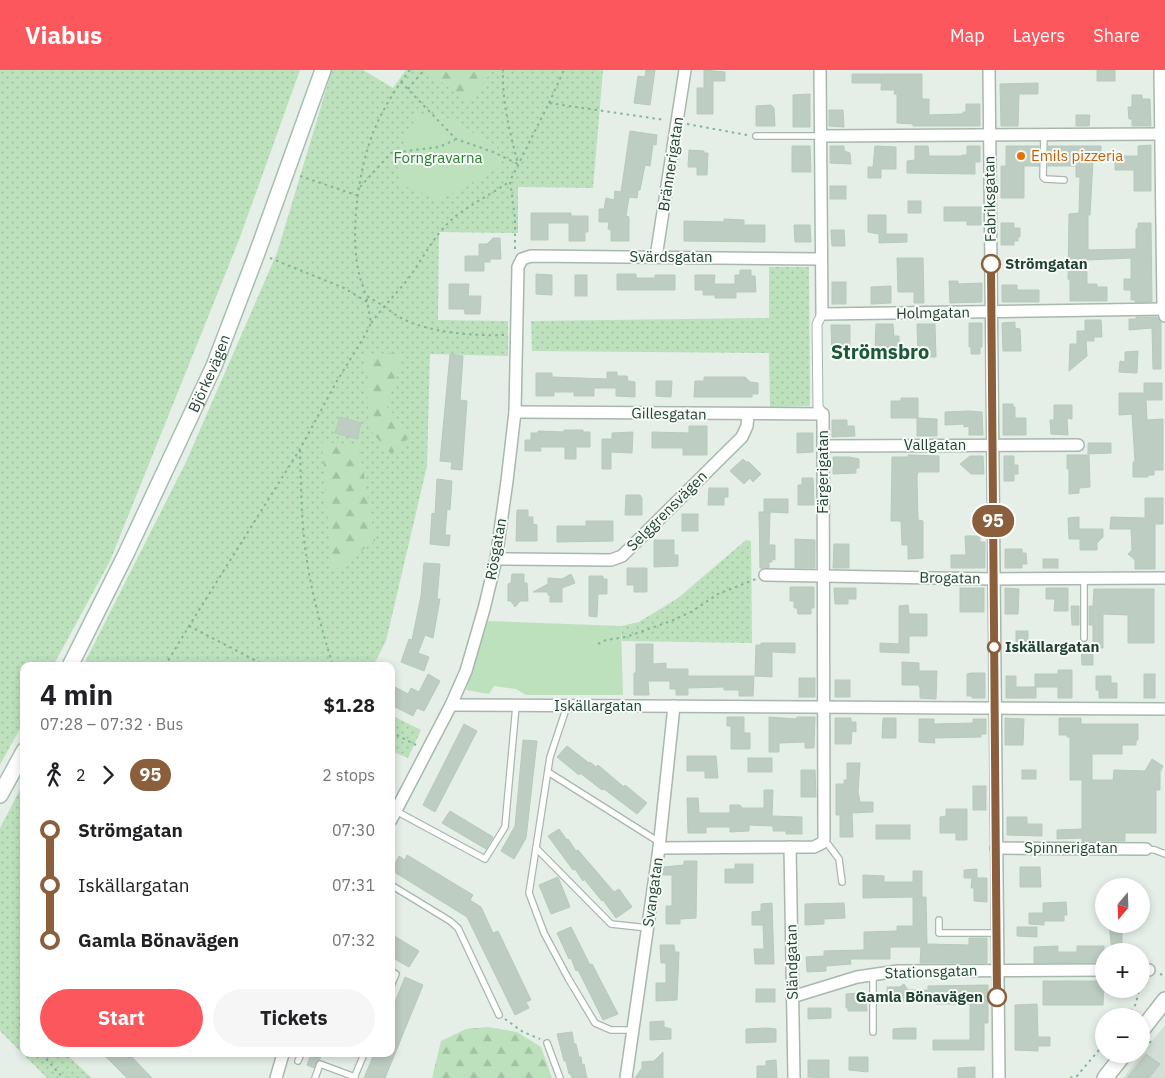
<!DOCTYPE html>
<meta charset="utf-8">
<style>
:root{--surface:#fff;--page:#f6f6f6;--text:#202124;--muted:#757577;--accent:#fb575d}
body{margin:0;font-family:"IBM Plex Sans",sans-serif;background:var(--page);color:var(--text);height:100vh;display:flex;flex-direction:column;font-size:19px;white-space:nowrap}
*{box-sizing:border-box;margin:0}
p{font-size:16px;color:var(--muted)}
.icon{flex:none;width:28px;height:28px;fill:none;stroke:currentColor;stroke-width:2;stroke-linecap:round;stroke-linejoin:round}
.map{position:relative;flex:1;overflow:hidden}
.sheet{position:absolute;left:20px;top:592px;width:375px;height:395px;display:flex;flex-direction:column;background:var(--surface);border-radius:10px;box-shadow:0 2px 8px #0003}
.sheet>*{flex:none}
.badge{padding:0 10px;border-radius:16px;font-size:18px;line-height:32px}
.needle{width:32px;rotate:199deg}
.fabs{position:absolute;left:1095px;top:808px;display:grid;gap:10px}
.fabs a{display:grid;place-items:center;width:55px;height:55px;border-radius:50%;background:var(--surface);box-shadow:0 2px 8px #0003;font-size:25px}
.map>.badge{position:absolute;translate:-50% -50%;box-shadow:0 0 0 2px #fff}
.legs{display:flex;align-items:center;gap:8px;height:55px;padding:0 20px;font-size:16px}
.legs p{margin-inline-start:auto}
.overview{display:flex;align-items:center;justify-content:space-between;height:85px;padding:0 20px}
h1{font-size:28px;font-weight:700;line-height:38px}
.primary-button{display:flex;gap:10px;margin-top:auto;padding:10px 20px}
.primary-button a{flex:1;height:58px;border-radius:30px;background:var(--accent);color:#fff;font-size:20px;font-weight:700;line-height:58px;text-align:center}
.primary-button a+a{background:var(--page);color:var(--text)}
ul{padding:0 20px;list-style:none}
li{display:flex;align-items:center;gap:18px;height:55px;font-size:19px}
li i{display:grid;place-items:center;width:8px;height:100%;margin:0 6px;background:currentColor}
li i::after{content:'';width:12px;height:12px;margin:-6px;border:4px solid;border-radius:50%;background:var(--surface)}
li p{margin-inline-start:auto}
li:first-child i{background:linear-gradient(#0000 50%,currentColor 0)}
li:last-child i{background:linear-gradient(currentColor 50%,#0000 0)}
header{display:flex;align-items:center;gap:30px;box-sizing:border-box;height:70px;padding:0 25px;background:var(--accent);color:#fff}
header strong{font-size:24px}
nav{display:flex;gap:28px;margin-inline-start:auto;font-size:18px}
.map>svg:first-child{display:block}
.built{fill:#d3dfd6}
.grass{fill:url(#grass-dots);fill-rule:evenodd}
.forest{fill:url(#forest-firs)}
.green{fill:#bde1bd}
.building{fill:#bdcdc2;stroke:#b7c9bc}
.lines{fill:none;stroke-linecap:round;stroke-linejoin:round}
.service-casing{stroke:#a7b8ad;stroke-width:8}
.pedestrian-casing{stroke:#a7b8ad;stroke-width:11}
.minor-casing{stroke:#a7b8ad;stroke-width:14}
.tertiary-casing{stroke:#a7b8ad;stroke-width:18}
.secondary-casing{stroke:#a5bfaf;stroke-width:18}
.path{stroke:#83b597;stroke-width:2;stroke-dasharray:2.5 4;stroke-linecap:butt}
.service{stroke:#fff;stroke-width:5.5}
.pedestrian{stroke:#fff;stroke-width:9}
.minor{stroke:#fff;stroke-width:11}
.tertiary{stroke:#fff;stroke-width:15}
.secondary{stroke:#fff;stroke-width:15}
.line-1-casing{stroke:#fff;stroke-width:11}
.line-1{stroke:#8b5e3c;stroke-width:8}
.food-dot{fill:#e8710a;stroke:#f6fbf7;stroke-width:2}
.stop-1-dot{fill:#fff;stroke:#8b5e3c;stroke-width:2.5}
.labels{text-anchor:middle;stroke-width:4;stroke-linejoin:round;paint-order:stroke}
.food-label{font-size:15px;fill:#c56008;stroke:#f6fbf7;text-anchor:start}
.park-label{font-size:15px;fill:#297d32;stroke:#f6fbf7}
.street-label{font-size:15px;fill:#224331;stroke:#f6fbf7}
.stop-label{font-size:15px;font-weight:bold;fill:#224331;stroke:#f6fbf7;text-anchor:start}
.district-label{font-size:20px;font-weight:bold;fill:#1c5738;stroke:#f6fbf7}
</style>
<header>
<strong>Viabus</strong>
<nav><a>Map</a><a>Layers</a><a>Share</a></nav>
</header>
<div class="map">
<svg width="1165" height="1008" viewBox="0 0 1165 1008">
<defs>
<pattern id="grass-dots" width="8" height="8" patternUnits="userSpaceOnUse" patternTransform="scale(1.25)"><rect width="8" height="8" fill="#bde1bd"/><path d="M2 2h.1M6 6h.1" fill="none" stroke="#a2c2a3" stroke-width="1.8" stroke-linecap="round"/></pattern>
<pattern id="forest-firs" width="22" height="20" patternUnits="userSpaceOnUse" patternTransform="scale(1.25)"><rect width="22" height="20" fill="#bde1bd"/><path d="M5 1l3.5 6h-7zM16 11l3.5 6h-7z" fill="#a2c2a3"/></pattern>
</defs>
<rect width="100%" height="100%" fill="#e5efe8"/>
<path class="built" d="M1165 955V1008H1123Z"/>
<g class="grass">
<path d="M0 0H300L239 170 110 491 53 596H24V651L0 695Z"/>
<path d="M332 0H363L393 18 406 0H426L468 31 493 0H603L593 118 518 117V163L439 162 438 250 508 251V286L430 284 427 396 386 571 373 596H83L186 392 277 183ZM439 44 496 76 502 96Z"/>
<path d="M769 197H809L810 336 770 337 769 283 532 281 531 251 769 248Z"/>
<path d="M746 470 751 471 752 573 622 571 621 556 639 552 678 528Z"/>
<path d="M391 645 421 660 408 688 391 681Z"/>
<path d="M24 712V984H66L92 1008H47L0 961V758Z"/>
</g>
<g class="forest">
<path d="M426 0H493L468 32Z"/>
<path d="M403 283 386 336 412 365 391 384 369 359 365 284Z"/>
<path d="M322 372 359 375 375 471 332 502Z"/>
<path d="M488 957 517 962 541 977 552 1008H432L441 971 466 959Z"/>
</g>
<g class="green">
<path d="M439 44 496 76 502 96 440 130 402 115 396 89 417 45Z"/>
<path d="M487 551 621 556 623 625H526L516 619 494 616 489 624 466 620Z"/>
</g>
<g class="building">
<path d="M646 0H655L650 35 634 33 638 6 645 7Z"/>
<path d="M704 0 725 2V11H713V44H697V18H704Z"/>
<rect x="1097" y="0" width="18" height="11"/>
<path d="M852 4H881L882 13H852Z"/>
<path d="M882 4H922V29H929V45L963 44V42H966V34H980V56H913V54L897 53V24H894L895 20H881Z"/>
<path d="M1038 13V24H1019L1018 56H1001L1000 14Z"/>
<path d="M810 24V57H793V25Z"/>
<path d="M1132 25H1142V29H1150L1151 56H1132V49H1129L1128 37H1132Z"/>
<path d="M771 35 774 38 775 56H756V36Z"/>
<path d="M829 40H843L844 57 829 56Z"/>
<path d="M1076 45H1090L1089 56H1076Z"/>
<path d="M630 61 657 65 656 75 653 74 650 96 645 95 640 120H638L637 128 629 127 626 146 629 147V171H611V160L608 159 609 152H599V139H604L606 128 614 130 615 121 621 122Z"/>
<path d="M1151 75V121H1134V100H1115V86H1138V76Z"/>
<path d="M792 76H810L811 102H792Z"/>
<path d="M830 76H844V81L850 83 851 94 830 93Z"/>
<path d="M875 76 896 77V99H881V108H868V97H873Z"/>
<path d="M915 76H928L929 86H962V85H967V76H980V92H975V104L907 103V91L915 90Z"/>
<path d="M1006 76H1039V96H1024V128H1001V96H1006Z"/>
<path d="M1048 76H1101V90H1093L1090 145H1088V180L1136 179V159L1138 158V153H1151L1152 232H1135V230H1131V220H1124V209H1131V188L1087 190V214H1097V217H1107V231H1070V210L1068 209 1069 144 1079 143 1080 107H1076V96H1048Z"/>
<path d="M689 80 704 81V83H708L707 105H697V97H688Z"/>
<rect x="830" y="116" width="16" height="13"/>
<rect x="908" y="131" width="13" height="12"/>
<path d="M944 137H981V155H967V151H944Z"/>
<path d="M531 143H571V146H588V162H585V171H569V153H548V170H531Z"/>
<path d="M868 145H886V164H907V172L879 173V164L868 162Z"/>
<path d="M724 149 744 150V155H765V172L684 171V151L724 152Z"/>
<path d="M1001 153H1014V158H1020V167H1018V171H1014V175H1001Z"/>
<path d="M794 155H810L811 172H795Z"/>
<path d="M831 160H844L845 176H832Z"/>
<path d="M493 168H500L501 189H490V192H484V201H465V186H479V174H487Z"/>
<path d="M897 188H923L924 233H914V222H898Z"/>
<path d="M740 200H751V206H755L756 222H736V228H715V225H703V220H695V205H715L714 214H735V205H740Z"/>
<path d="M536 204 552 205V225L536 224Z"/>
<path d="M617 204H636V208H655V205H675V220H617Z"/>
<rect x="575" y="205" width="12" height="21"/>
<path d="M949 211H958V214L982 213V232L950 233Z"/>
<rect x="832" y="212" width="14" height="22"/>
<path d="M449 214H469L468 226H481L480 244H465L464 239H449Z"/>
<path d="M1002 215H1017V220H1039V232H1002Z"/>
<path d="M891 216V233L871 234V217Z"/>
<path d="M1136 247H1157L1161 252V299H1153L1152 258 1129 260V249H1136Z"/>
<path d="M1085 250H1101L1102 267H1094V271H1086L1087 286 1069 301 1070 274H1077V261H1085Z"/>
<path d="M1015 252V258L1020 259 1021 281H1003L1002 253Z"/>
<path d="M969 253H982V277H980V284H971V277H969Z"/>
<path d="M876 254H893L894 266H899V279L875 280Z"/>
<path d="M917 254H935L936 287H918Z"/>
<path d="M831 255H850V277H845V285H832Z"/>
<path d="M1138 281 1137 303 1119 302 1120 291 1125 292V282Z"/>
<path d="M450 284 463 286 460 330 467 331 462 400 451 399 452 392 440 391Z"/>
<path d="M607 302H617V306H627L628 311 635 312V327L616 326V318H594V326H574V322H554V326H536V303H552V307L607 309Z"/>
<path d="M704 307H745L750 312 758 313V324H752V327H694L695 311H704Z"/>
<path d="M656 311H672L671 327 656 326Z"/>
<path d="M1144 313H1162V330H1146L1147 350 1163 349V400H1154V405H1148V407H1133V392H1135L1132 344 1119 345V323H1144Z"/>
<path d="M901 328H918V348H891V331H901Z"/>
<path d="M1003 334H1013V337H1015V348H1026V365H1003Z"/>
<path d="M1054 335H1072V349L1067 348 1068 365 1051 364 1050 350H1054Z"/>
<path d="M969 341 982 342 983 365H969V356L964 357V354L945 355V342Z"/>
<path d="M340 347 361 353 357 369 335 363Z"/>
<path d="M917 348 937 349V366H917Z"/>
<path d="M832 350H847V356H854L855 366 832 367Z"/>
<path d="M689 356H707V385H683V378H652V362L689 363Z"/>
<path d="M564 360H583V362H590V377H576V389H565V377H540L541 381H525V370H531V363H538V361L564 362Z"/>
<path d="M633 362 632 383 611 382V399H602V369H612V363Z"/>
<path d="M797 363H813V382L797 383Z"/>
<path d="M1088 373H1111V383L1088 384Z"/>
<path d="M908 385 939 386V402H918L917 406 918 450 923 451V488L908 489V475H902L901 451H891L892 387H908Z"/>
<path d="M1067 385H1089L1090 417 1079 418V423L1069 424V399H1067Z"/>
<path d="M970 386H983L984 404H971L960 394Z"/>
<path d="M1004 386H1014V395H1018V404H1014V411H1004Z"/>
<path d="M833 387H849L859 389V398H856V403L833 404Z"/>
<path d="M743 389 746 392H749L761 404 753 412 750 408 744 414 730 401Z"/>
<path d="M802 408H813L814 435H798V415H802Z"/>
<path d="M437 409 452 411 450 440 447 439 445 465H450L449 476 430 474 432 443 435 444Z"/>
<path d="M709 418H728V427H724V435H708Z"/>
<path d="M626 425H640L642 428V445H625Z"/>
<path d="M1145 428H1163V454H1155V499H1135V490L1128 484 1132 480 1131 459H1110L1111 447 1145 448Z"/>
<path d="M764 429H788V443L770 442 769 475H775V490L772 489V492H769V498H760L759 442H770H764Z"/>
<path d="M517 440H528V447H533V454L537 455V471H516Z"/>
<rect x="682" y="444" width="16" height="17"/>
<path d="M1079 447V459H1103V467L1097 473V480H1080V469H1069L1068 448Z"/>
<path d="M586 451H613V471L557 472V456H586Z"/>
<path d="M965 466H980V472H985V498H951V485H966Z"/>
<path d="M795 469 815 470V498H795Z"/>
<path d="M654 470H674V485H678V496L654 497Z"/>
<path d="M834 474H849V498H833Z"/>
<path d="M1005 479H1022V483H1026L1027 494H1022V498H1005Z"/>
<rect x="1043" y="489" width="15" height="9"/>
<path d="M424 493 440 494 437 529H440L433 568 425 565 418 583 429 587 424 601 401 592 409 569 412 570 421 526Z"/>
<path d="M627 498H647V522H634V515H627Z"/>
<path d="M512 504H524V513H527L528 531H520L515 537 511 531H508V514L511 513Z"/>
<path d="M571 504 575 513 562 518V532H550V525H548V522H533L548 514V508L562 509Z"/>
<path d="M589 506H603V509H607V524H598L597 547 589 546Z"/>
<path d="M790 517H814V538H811V544H798L797 538H794V531H790Z"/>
<path d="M834 518H856V529H848V534H835Z"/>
<rect x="960" y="518" width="24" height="24"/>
<path d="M1005 518 1019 519 1018 544H1005Z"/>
<path d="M1046 518H1068V541H1054L1055 529H1046Z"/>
<path d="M1094 519H1154V573H1128V545L1103 544V578H1093V555H1089V536H1093Z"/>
<path d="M908 535 909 544H927V566H909V583L880 582V573L899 574V536Z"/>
<path d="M1071 536H1079V555H1072Z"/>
<rect x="1016" y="561" width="12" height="11"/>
<path d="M761 573H795V583L772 582V607L755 606 756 575H761Z"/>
<path d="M1081 573H1093V595H1082Z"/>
<path d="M636 574H653V594L666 593V599H688V606H754L753 626H739V620H724V617L688 618V625H676V619H670V611H648L649 625H634V603H636Z"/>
<path d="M902 592 919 593V601H937L936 629 920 628V617H919V615H902Z"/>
<path d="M1058 600H1072V628H1058V617H1035V604H1058Z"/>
<path d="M971 603H985V628H972V626H967V604Z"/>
<path d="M428 604 440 611 424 641 417 638 413 646 391 635V624L395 617 408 624 411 618 419 622Z"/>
<rect x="1144" y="604" width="11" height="24"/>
<path d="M1006 606H1016V617H1036V628H1006Z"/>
<path d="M1096 606H1111V613H1117V628H1099V620H1096Z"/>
<rect x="799" y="608" width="16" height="19"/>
<rect x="835" y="610" width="15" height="17"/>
<path d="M727 647H744V663H750V679H731V656H727Z"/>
<path d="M769 647 796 649 797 647H815L814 678H805V672L779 673V682H769Z"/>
<path d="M835 648H851V652H856V662L852 661 851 674H835Z"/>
<path d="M883 648H896V668H882Z"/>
<path d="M1005 648 1024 649 1023 675H1005Z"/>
<path d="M1059 648H1081V654H1138V670H1136V675H1122V684H1092V710H1113L1114 700 1145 701 1152 689 1163 696 1160 702V720H1156V763H1125V771H1082V768L1057 769V760L1082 759V710H1070V667H1067V665H1059Z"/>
<path d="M919 649H934V654L973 653V649H986V664H981V667L934 668 935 673 919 672Z"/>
<path d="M464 654 477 661 435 742 423 735Z"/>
<path d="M523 670 537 671 526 768 514 789 501 781 515 756Z"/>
<path d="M567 676 589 693 590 692 596 697 598 695 624 717 625 715 647 733 637 744 604 719 602 720 580 703 579 705 557 687Z"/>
<path d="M687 686H716L718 708H705V701H687Z"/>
<rect x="748" y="688" width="24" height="14"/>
<path d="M847 693H860L858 722 860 732H873V742L852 743 853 767H840V745H836V714H844V710H847Z"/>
<path d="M801 700H815L816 727H801Z"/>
<rect x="1022" y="700" width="14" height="9"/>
<rect x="973" y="716" width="13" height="24"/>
<path d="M764 720H773L772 746 802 747V764H786V761H773V756L749 755V761L730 762V757H706V763H688L687 728H698L699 743H730V735H740L742 738H764Z"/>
<path d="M946 739H967V770H956V763H940V747L946 746Z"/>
<path d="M450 741 493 767 486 779 442 753Z"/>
<path d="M1007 747H1027V754H1042V766L1007 765Z"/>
<rect x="876" y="755" width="34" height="14"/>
<path d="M559 759 567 770 568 769 576 781 578 780 614 822 619 819 632 837 616 848 603 830 602 831 584 809 583 811 575 799 573 800 548 766Z"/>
<path d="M407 785 473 825 470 830 481 837 493 863 498 861 531 930 526 932 529 938 515 945 467 847 391 800 399 786 405 790Z"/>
<path d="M684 791H697L696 848 680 849V854H666V836H672V805H663L664 797 684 795Z"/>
<path d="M735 794H753V813H725V799H735Z"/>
<path d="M1020 797H1040L1041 817H1020Z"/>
<path d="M977 799V808H987V832L974 831V818H971L972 808H964V800Z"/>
<path d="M913 801H922V827H926L927 874 969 875V868H987V893H920L921 877H890V889H850L851 894 826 896V901L807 902 806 887 824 886V881L864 880V862L897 861V856H913V827L863 828V805L884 806V812H913Z"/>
<path d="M558 807 570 837 551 844 539 815Z"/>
<path d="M1066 832 1067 845H1064V851H1044V855L1029 854V843H1043V833Z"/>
<path d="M772 833 774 894H755L754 879H764L763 855H752V842L761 841V834Z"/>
<path d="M844 833 845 848 824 849V854L805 855V834Z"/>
<path d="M1109 854H1122V881H1112Z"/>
<path d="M571 857 590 895 592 894 618 944 603 950 578 900 576 901 571 888 569 889 557 863Z"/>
<path d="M1017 857H1037V867L1017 866Z"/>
<path d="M391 864 419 881 409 897 391 887Z"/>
<path d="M660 875H674L675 882H679L677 930 656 931V913H666V893H661Z"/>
<path d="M1058 876V882H1077V876H1104V892L1034 893V877Z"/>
<path d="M405 907 423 915 385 1008H364L374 984H391V942Z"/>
<path d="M1043 911H1104L1103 935H1043Z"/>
<path d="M904 914 908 920H928V916L988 915V953H984V980H933V970H970V934H936V931H887V917H900Z"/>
<rect x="756" y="919" width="19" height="13"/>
<path d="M860 923 866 924 867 941H848V938H846V924Z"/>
<path d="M1037 934 1038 967H1050V976H1038V981L1015 980V935Z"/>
<path d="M808 938H831V948L808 949Z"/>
<path d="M664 951V957L671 959V969L650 970V952Z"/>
<path d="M767 958 776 959V972L746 973V959Z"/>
<path d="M904 958H916V969H893V959Z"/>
<path d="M572 962 574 974H576L579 987H581L582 995 584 994 587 1008H572L571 1004H569L566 991H564L557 964Z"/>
<path d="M663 982V1008H635L642 998V992L654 991Z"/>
<path d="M103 984H129L152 1008H127Z"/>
<path d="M311 984H322L320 989 316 992 314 998 307 995Z"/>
<path d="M1146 984 1160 994 1149 1008H1127Z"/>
<path d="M849 987H868V1002L849 1000Z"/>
<path d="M776 990 777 1008H757V996H766V991Z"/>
<path d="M808 990H829V1008L808 1007Z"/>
<path d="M975 997V1008H958V998Z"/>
</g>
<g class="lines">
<g class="service-casing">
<g id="service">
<path d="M1044 65 1043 107 1045 109 1064 110"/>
<path d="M756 66H821"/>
<path d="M1084 508V568"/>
<path d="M567 636 550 687 536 778 611 854 648 858"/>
<path d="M548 702 659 772"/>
<path d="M396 741 485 789 505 757 516 636"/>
<path d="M824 769 839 789 842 812"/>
<path d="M536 778 529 823 544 863 568 908 595 953 611 960H633"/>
<path d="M1146 779 1155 780 1165 784"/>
<path d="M391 815 450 851 458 858 499 945"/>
<path d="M939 850V863H997"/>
<path d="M391 901 396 904 391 916"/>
<path d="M873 962V904"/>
<path d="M547 973 560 1008"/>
<path d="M298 991 301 984"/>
<path d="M315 1008 320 994 355 1007"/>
<path d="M354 1008 364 984"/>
</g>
</g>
<g class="pedestrian-casing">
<path id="pedestrian" d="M822 244 817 254 818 337 823 344"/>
</g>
<g class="minor-casing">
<g id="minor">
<path d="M820 0 822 244 1165 239"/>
<path d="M989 0 999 1008"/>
<path d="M1160 0 1163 239 1165 246"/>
<path d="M821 66 1165 64"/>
<path d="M656 187 685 0"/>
<path d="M515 342 823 344 824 769 822 773 814 777 659 778"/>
<path d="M823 376 1078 375"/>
<path d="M496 489 611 490 622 486 742 367 747 356 748 344"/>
<path d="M765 505 994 509 1165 508"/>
<path d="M451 635 1165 639"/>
<path d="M391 750 451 635 466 601 484 539 496 489 507 411 515 342 518 197 522 189 531 186 821 189"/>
<path d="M790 777 794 1008"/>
<path d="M996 778 1146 779"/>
<path d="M1141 900H1149"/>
<path d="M792 927 857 907 898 901 1104 900"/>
<path d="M276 1008 283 984"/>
<path d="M626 1008 659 778 674 636"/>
</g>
</g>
<g class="tertiary-casing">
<g id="tertiary">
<path d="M1141 961 1165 930"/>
<path d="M1105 1008 1124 984"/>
</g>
</g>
<g class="secondary-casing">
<g id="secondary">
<path id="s1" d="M70 596 126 484 214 296 257 183 323 0"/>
<path d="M0 725 24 681"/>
</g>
</g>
<g class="path">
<path d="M410 0C396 18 384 37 375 58 358 98 348 170 361 211 363 215 364 222 366 225 370 229 378 232 382 235 388 239 395 245 401 248 431 263 472 266 505 265"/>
<path d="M401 12 456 69 493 82 518 94C510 63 502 32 503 0"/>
<path d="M408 19 424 0"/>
<path d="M549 33 564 0"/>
<path d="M687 54 747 65"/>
<path d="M300 106 359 126"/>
<path d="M360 117 391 83 439 77 455 70"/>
<path d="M515 179V148L510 111 549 33 665 50"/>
<path d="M270 188 344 218 367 232"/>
<path d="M371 253C383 237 396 224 408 209 425 186 436 160 460 143 475 132 493 123 509 112"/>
<path d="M300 380C301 414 301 449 306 484 311 522 322 560 333 596"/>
<path d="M189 556 266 596"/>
<path d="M598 574 606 570 626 567 671 551 691 542 718 524 756 509"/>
<path d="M165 596 189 556 300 379 337 311 364 267 371 253 366 225"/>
<path d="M391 662 416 675"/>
<path d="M1160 904 1165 906"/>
<path d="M1141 917 1147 911"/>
<path d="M24 934C21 945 17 954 24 963"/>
<path d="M1126 946 1136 934 1139 919"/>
<path d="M505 949 523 962 540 969"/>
<path d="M1141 983 1151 971"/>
<path d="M42 984 63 1008"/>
<path d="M1070 1008 1077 1006 1104 974"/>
</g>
<use href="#service" class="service"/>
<use href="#pedestrian" class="pedestrian"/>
<use href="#minor" class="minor"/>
<use href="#tertiary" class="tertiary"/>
<use href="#secondary" class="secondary"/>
</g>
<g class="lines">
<g class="line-1-casing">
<path id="line-1" d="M991 194 997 927"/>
</g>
<use href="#line-1" class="line-1"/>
</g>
<circle class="food-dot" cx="1021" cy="86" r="5"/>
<g class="stop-1-dot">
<circle cx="991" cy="194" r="9"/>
<circle cx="994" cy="577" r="6"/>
<circle cx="997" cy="927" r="9"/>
</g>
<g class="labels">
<g class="food-label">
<text x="1031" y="91">Emils pizzeria</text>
</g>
<g class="park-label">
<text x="438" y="93">Forngravarna</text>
</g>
<g class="street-label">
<text transform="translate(671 94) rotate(-81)" y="5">Brännerigatan</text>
<text transform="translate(990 129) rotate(-91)" y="5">Fabriksgatan</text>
<text x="671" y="192">Svärdsgatan</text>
<text transform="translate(933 243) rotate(-1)" y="5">Holmgatan</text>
<text dy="5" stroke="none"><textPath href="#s1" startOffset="324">Björkevägen</textPath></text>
<text transform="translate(669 344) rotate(1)" y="5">Gillesgatan</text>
<text x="935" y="380">Vallgatan</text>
<text transform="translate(823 402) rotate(-90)" y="5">Färgerigatan</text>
<text transform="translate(667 441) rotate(-45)" y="5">Selggrensvägen</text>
<text transform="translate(496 479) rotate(-80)" y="5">Rösgatan</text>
<text transform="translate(950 508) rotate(1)" y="5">Brogatan</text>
<text x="598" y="641">Iskällargatan</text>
<text x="1071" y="783">Spinnerigatan</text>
<text transform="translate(653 822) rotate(-82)" y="5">Svangatan</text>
<text transform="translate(792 892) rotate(-91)" y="5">Sländgatan</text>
<text transform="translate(931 902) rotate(-2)" y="5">Stationsgatan</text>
</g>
<g class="stop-label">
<text x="1005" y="199">Strömgatan</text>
<text x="1005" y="582">Iskällargatan</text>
<text x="983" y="932" text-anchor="end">Gamla Bönavägen</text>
</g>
<g class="district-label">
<text x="880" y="289">Strömsbro</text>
</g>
</g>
</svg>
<div class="fabs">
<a><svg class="needle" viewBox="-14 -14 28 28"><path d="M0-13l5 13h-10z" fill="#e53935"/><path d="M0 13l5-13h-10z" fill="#757577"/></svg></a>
<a>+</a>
<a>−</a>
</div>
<b class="badge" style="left:993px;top:451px;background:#8b5e3c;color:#fff">95</b>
<section class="sheet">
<div class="overview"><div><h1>4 min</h1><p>07:28 – 07:32 · Bus</p></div><b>$1.28</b></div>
<div class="legs"><svg class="icon" aria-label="walk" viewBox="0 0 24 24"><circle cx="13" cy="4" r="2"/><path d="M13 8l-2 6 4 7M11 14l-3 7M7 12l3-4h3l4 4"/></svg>2<svg class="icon" aria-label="forward" viewBox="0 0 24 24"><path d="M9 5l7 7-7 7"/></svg><b class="badge" style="background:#8b5e3c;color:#fff">95</b><p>2 stops</p></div>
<ul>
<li><i style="color:#8b5e3c"></i><b>Strömgatan</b><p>07:30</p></li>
<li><i style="color:#8b5e3c"></i><span>Iskällargatan</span><p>07:31</p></li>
<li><i style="color:#8b5e3c"></i><b>Gamla Bönavägen</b><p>07:32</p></li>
</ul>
<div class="primary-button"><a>Start</a><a>Tickets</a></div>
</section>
</div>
